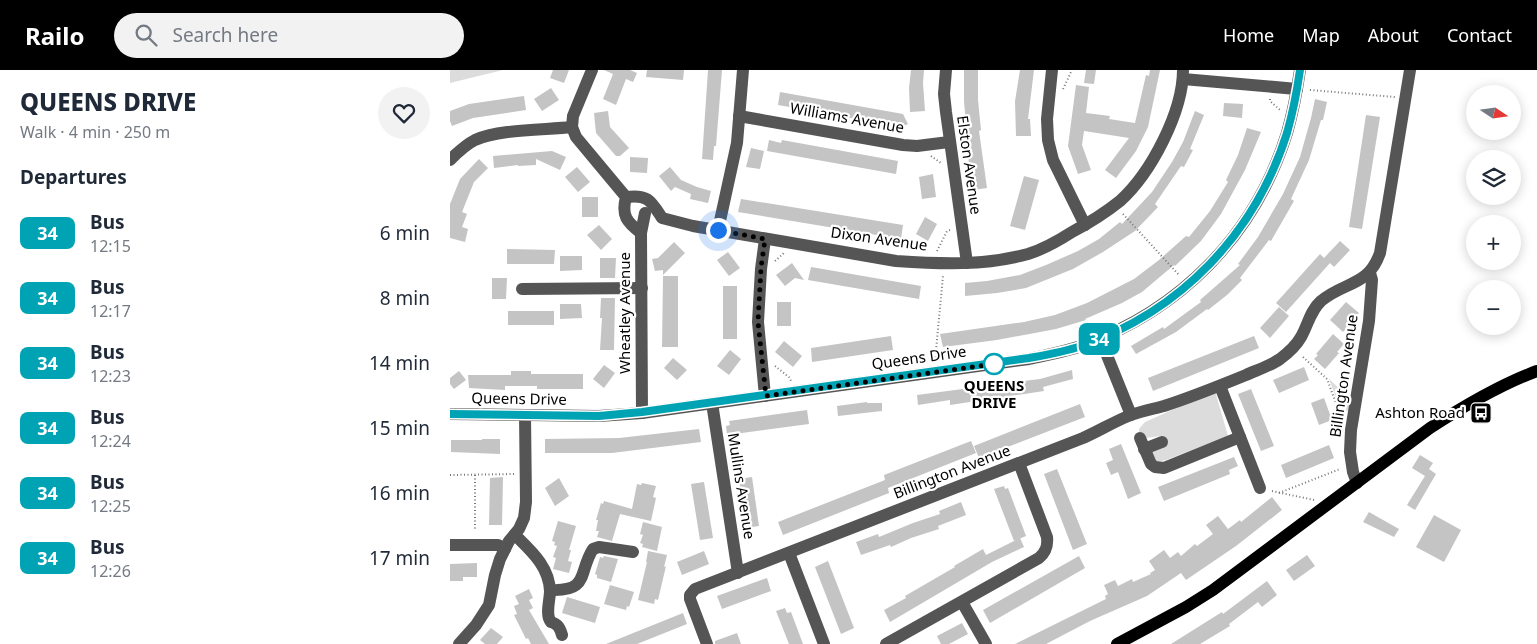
<!DOCTYPE html>
<meta charset="utf-8">
<style>
:root{--surface:#fff;--page:#f2f2f3;--text:#1f2937;--muted:#747a83;--accent:#000}
body{margin:0;font-family:"Noto Sans",sans-serif;background:var(--page);color:var(--text);height:100vh;display:flex;flex-direction:column;font-size:19px;white-space:nowrap}
*{box-sizing:border-box;margin:0}
p{font-size:16px;color:var(--muted)}
.icon{flex:none;width:28px;height:28px;fill:none;stroke:currentColor;stroke-width:2;stroke-linecap:round;stroke-linejoin:round}
.map{position:relative;flex:1;overflow:hidden}
.drawer{display:flex;flex-direction:column;background:var(--surface);width:450px}
.drawer>*{flex:none}
.badge{padding:0 10px;border-radius:8px;font-size:18px;line-height:32px}
.needle{width:32px;rotate:103deg}
.buttons{position:absolute;left:1016px;top:15px;display:grid;gap:10px}
.buttons a{display:grid;place-items:center;width:55px;height:55px;border-radius:50%;background:var(--surface);box-shadow:0 2px 12px #0003;font-size:25px}
.you{position:absolute;width:25px;height:25px;margin:-12px;border:4px solid #fff;border-radius:50%;background:#1a73e8;box-shadow:0 0 0 8px #1a73e833}
.map>.badge{position:absolute;translate:-50% -50%;box-shadow:0 0 0 2px #fff}
h2{padding:0 20px;font-size:19px;line-height:45px}
.round{display:grid;place-items:center;flex:none;width:52px;height:52px;border-radius:26px;background:var(--page)}
.overview{display:flex;align-items:center;justify-content:space-between;height:85px;padding:0 20px}
h1{font-size:24px;font-weight:800;line-height:38px}
ul{padding:0;list-style:none}
li{display:flex;align-items:center;gap:15px;height:65px;padding:0 20px}
li div{flex:1}
li b{display:block;font-size:19px}
li em{font-style:normal}
li .badge{min-width:55px;font-weight:700;text-align:center}
header{display:flex;align-items:center;gap:30px;box-sizing:border-box;height:70px;padding:0 25px;background:var(--accent);color:#fff}
header strong{font-size:24px}
nav{display:flex;gap:28px;margin-inline-start:auto;font-size:18px}
.search{width:350px;height:45px;background:var(--page);display:flex;align-items:center;gap:12px;box-sizing:border-box;padding:0 18px;border-radius:28px;color:var(--muted);font-size:19px}
main{display:flex;flex:1;min-height:0}
.map>svg:first-child{display:block}
.green{fill:#dcdcdc}
.building{fill:#c4c4c4}
.lines{fill:none;stroke-linecap:round;stroke-linejoin:round}
.path{stroke:#777;stroke-width:2;stroke-dasharray:1 2.5;stroke-linecap:butt}
.minor{stroke:#555;stroke-width:12}
.major{stroke:#000;stroke-width:12}
.line-casing{stroke:#fff;stroke-width:11}
.line{stroke:#00a3b4;stroke-width:8}
.walk{stroke:#000;stroke-width:5;stroke-dasharray:0 9}
.stop-dot{fill:#fff;stroke:#00a3b4;stroke-width:2.5}
.labels{text-anchor:middle;stroke-width:4.5;stroke-linejoin:round;paint-order:stroke}
.street-label{font-size:15px;fill:#000;stroke:#fff}
.stop-label{font-size:15px;font-weight:bold;fill:#000;stroke:#fff}
.poi-label{font-size:15px;fill:#000;stroke:#fff;text-anchor:end}
</style>
<header>
<strong>Railo</strong>
<div class="search"><svg class="icon" aria-label="search" viewBox="0 0 24 24"><circle cx="10" cy="10" r="6"/><path d="M15 15l6 6"/></svg>Search here</div>
<nav><a>Home</a><a>Map</a><a>About</a><a>Contact</a></nav>
</header>
<main>
<section class="drawer">
<div class="overview"><div><h1>QUEENS DRIVE</h1><p>Walk · 4 min · 250 m</p></div><a class="round"><svg class="icon" aria-label="heart" viewBox="0 0 24 24"><path d="M12 20l-8-8c-3-5 5-10 8-4 3-6 11-1 8 4z"/></svg></a></div>
<h2>Departures</h2>
<ul>
<li><span class="badge" style="background:#00a3b4;color:#fff">34</span><div><b>Bus</b><p>12:15</p></div><em>6 min</em></li>
<li><span class="badge" style="background:#00a3b4;color:#fff">34</span><div><b>Bus</b><p>12:17</p></div><em>8 min</em></li>
<li><span class="badge" style="background:#00a3b4;color:#fff">34</span><div><b>Bus</b><p>12:23</p></div><em>14 min</em></li>
<li><span class="badge" style="background:#00a3b4;color:#fff">34</span><div><b>Bus</b><p>12:24</p></div><em>15 min</em></li>
<li><span class="badge" style="background:#00a3b4;color:#fff">34</span><div><b>Bus</b><p>12:25</p></div><em>16 min</em></li>
<li><span class="badge" style="background:#00a3b4;color:#fff">34</span><div><b>Bus</b><p>12:26</p></div><em>17 min</em></li>
</ul>
</section>
<div class="map">
<svg width="1087" height="574" viewBox="0 0 1087 574">
<rect width="100%" height="100%" fill="#fff"/>
<g class="green">
<path d="M0 0H53L0 13Z"/>
<path d="M879 309 902 330 899 340 892 343Z"/>
<path d="M765 321 778 366 716 390 706 392 701 383 711 366 695 368 689 362V359L695 352Z"/>
</g>
<g class="building">
<path d="M103 0H119L114 13 100 8Z"/>
<path d="M154 0H180L187 3 183 12 176 9 166 35 153 29 163 4Z"/>
<path d="M197 0H234L233 10 196 7Z"/>
<path d="M258 0H272L266 76H264L263 90 252 89Z"/>
<path d="M461 0H474L473 13 475 41 460 42 459 18Z"/>
<path d="M514 0H528V30L531 60 529 61 537 118 523 120 515 67 517 66 514 31Z"/>
<path d="M570 0H584L578 49H580L581 66H566L565 31Z"/>
<path d="M636 0H646L644 14 634 13Z"/>
<path d="M700 0H710L698 57 686 81 666 108 655 100 679 68 634 61 632 75 641 100 628 104 618 76 626 15 639 17 636 43 660 46 659 49 685 53 696 5 699 6Z"/>
<path d="M101 18 109 30 92 41 84 29Z"/>
<path d="M330 22 453 44 458 54 451 57 328 35Z"/>
<path d="M74 26 76 40 23 48 2 56 0 51V41L19 34Z"/>
<path d="M865 29 877 32 873 50H871L859 90 841 129 844 131 821 171 819 170 790 208 792 210 777 225 758 240 757 239 726 262 686 284 681 276 713 257 714 259 751 232 750 230 790 195 788 194 808 167 833 124 850 87 861 48Z"/>
<path d="M774 33 793 34 792 48 773 46Z"/>
<path d="M158 41 160 57 179 78 170 86H166L146 63 144 43Z"/>
<path d="M745 41 754 45 740 79 743 80 734 97 731 96 705 134 708 137 685 161 653 182 623 199 576 218 547 223 515 226V213L537 211 570 205 596 195 628 181 649 169 670 152 672 154 702 122 722 92 733 72Z"/>
<path d="M916 45 930 47 912 159 899 157Z"/>
<path d="M797 58 811 62 795 100 771 144 751 171 725 196 724 195 692 222 672 233 635 249 636 250 606 259 547 270 493 277 490 264 574 252 605 245 637 233 684 209 709 190 736 166 739 167 760 141 778 112 776 110 788 85Z"/>
<path d="M319 70 331 73 332 70 448 91 446 104 317 81Z"/>
<path d="M301 78 314 81 310 99 296 97Z"/>
<path d="M102 81 116 87 110 100 86 89V95L68 96V95L44 98 43 86Z"/>
<path d="M180 87 198 88 197 103 180 102Z"/>
<path d="M29 89 38 98 24 112 12 142 17 144 12 157 18 159 15 172 0 168V134L10 109Z"/>
<path d="M127 97 140 112 128 122 115 107Z"/>
<path d="M220 97 231 110 247 117 261 121 258 133 240 129 241 124 225 117 221 121 209 106Z"/>
<path d="M483 104 486 127 472 129 469 107Z"/>
<path d="M574 106 589 110 575 160 560 156Z"/>
<rect x="132" y="127" width="16" height="20"/>
<path d="M291 129 453 155 451 169 288 142Z"/>
<path d="M475 147 487 154 478 171 466 164Z"/>
<path d="M149 155 162 169 151 180 137 165Z"/>
<path d="M890 171 900 180 884 197 880 193 836 242 826 233 870 184 874 188Z"/>
<path d="M224 172 235 183 213 205V200L205 201 202 189 208 188Z"/>
<path d="M57 179 105 180 104 194H57Z"/>
<path d="M278 182 290 198 279 206 267 190Z"/>
<path d="M110 186H132V200L110 201Z"/>
<path d="M150 188H166L165 208H150Z"/>
<path d="M342 193 354 210 345 208 335 216 326 205Z"/>
<path d="M361 197 471 216 469 229 358 210Z"/>
<path d="M213 206H228V277H212Z"/>
<path d="M42 208H57L56 229H42Z"/>
<rect x="273" y="216" width="14" height="53"/>
<path d="M151 228H165L164 280H150L152 248H150Z"/>
<rect x="327" y="232" width="14" height="24"/>
<path d="M896 232 909 243 893 262 880 250Z"/>
<path d="M110 234H131L132 248 110 249Z"/>
<path d="M829 237 839 246 820 268 810 258Z"/>
<rect x="58" y="241" width="46" height="14"/>
<path d="M883 264 894 274 887 282 889 283 875 299 864 289 868 285 866 284Z"/>
<path d="M441 266 443 280 362 292 361 278Z"/>
<path d="M804 266 809 278 703 321 698 308Z"/>
<path d="M334 271 352 286 343 297 325 282Z"/>
<path d="M280 280 291 289 279 305 267 296Z"/>
<path d="M223 288 237 300 227 310 214 298Z"/>
<path d="M154 295 165 303 154 318 143 309Z"/>
<path d="M854 297 859 310 829 323 823 310Z"/>
<path d="M622 300 623 309 593 317 594 321 500 335V330L468 335 467 325 590 309Z"/>
<path d="M9 301 16 310 4 319 0 314V308Z"/>
<path d="M61 301H81V304H133V319H87V316H55V320L19 318 18 305H61Z"/>
<path d="M801 319 824 376 811 381 788 324Z"/>
<path d="M874 328 882 350 869 355 861 333Z"/>
<path d="M417 332V333H432V341L388 346 387 336Z"/>
<path d="M630 334 635 347 529 388 524 376Z"/>
<path d="M357 340 359 354 277 365 276 356 280 355 279 351Z"/>
<path d="M249 359 251 372 162 383H95V369L169 368Z"/>
<path d="M32 369H50V384L1 382V370H32Z"/>
<path d="M521 371 526 383 438 418 439 423 333 465 328 452 435 410 434 405Z"/>
<path d="M671 374 691 423 678 429 668 402 661 405 656 393 663 390 659 379Z"/>
<path d="M879 375 884 388 836 408 831 395Z"/>
<path d="M970 385 983 393 979 399 986 404 965 440 957 435 975 406 962 398Z"/>
<path d="M784 387 788 396 779 400 780 404 714 431 708 417Z"/>
<path d="M607 399 637 474 623 480 594 404Z"/>
<path d="M53 407 52 455H39L40 408Z"/>
<path d="M302 407 309 456 295 458 289 409Z"/>
<path d="M109 408 119 426 105 436 95 418Z"/>
<path d="M254 412 263 468 250 470 241 414Z"/>
<path d="M192 413 206 416 203 427 206 428 201 451 170 444 162 471 147 467 149 461H146L148 450H146L151 433 153 434 154 431 182 439 187 414 191 415Z"/>
<path d="M554 416 555 419 558 418 576 466 564 471 544 419Z"/>
<path d="M822 427 832 440 786 476 736 510 731 503 697 526 640 551 596 574H565L656 529 655 526 658 524 654 515 665 510 668 516 682 509 683 512 701 504 700 503 705 500 699 491 714 480 720 488 728 482 731 486 745 474 747 476 763 464 756 455 768 446 778 459 790 450 791 452Z"/>
<path d="M511 432 516 445 488 456 489 459 461 468 441 477 440 475 411 485 406 472 428 464 429 467 463 453 490 444 489 441Z"/>
<path d="M919 442 949 459 944 467 913 452Z"/>
<path d="M984 445 1011 460 994 492 966 477Z"/>
<path d="M108 451 126 456 119 480H121L118 491 122 492 119 503 103 499 106 488 103 487 107 476 104 475 105 472 102 471Z"/>
<path d="M193 452 212 457 207 481 192 477 193 474 190 473 193 465 190 464Z"/>
<path d="M570 468 574 477 542 492 440 552 434 540 456 528 455 526 505 497 504 496 533 479 536 485Z"/>
<path d="M198 481 217 485 214 497 216 496 208 530 205 529 204 534 188 530 197 492H196Z"/>
<path d="M254 481 259 494 232 505 227 492Z"/>
<path d="M857 485 865 496 844 511 836 500Z"/>
<path d="M154 486 168 489 161 512 147 508V505L145 504 150 487 153 488Z"/>
<path d="M629 486 635 498 540 553 533 540Z"/>
<path d="M378 491 404 558 391 564 365 497Z"/>
<path d="M27 493V507H13V511H0V494Z"/>
<path d="M317 508 321 521 272 539 267 526Z"/>
<path d="M817 511 827 525 812 537 808 532 779 554 780 556 750 574H721L772 542 773 544Z"/>
<path d="M160 515 184 522 179 537 177 536 176 540 154 534Z"/>
<path d="M79 519 83 528 79 530 83 538 79 540 99 574H81L78 568 76 569 64 545 67 544 64 536 69 534 65 526Z"/>
<path d="M117 527 150 537 145 553 112 543Z"/>
<path d="M335 538 337 543 341 542 353 574H339L326 541Z"/>
<path d="M233 543 237 554 187 574H156Z"/>
<path d="M512 553 518 564 499 574H491L487 566Z"/>
<path d="M41 558 53 567 47 574H35L30 570Z"/>
<path d="M287 563 291 574H265V571Z"/>
</g>
<g class="lines">
<g class="path">
<path d="M613 19 622 0"/>
<path d="M860 20 945 27"/>
<path d="M820 29V31L830 40"/>
<path d="M481 86 491 93"/>
<path d="M673 144 729 205"/>
<path d="M487 181 497 161 500 160"/>
<path d="M325 191 334 183"/>
<path d="M853 287 877 309 890 344"/>
<path d="M485 291 493 206"/>
<path d="M325 296 340 308 341 311"/>
<path d="M0 405 65 404"/>
<path d="M25 405V459"/>
<path d="M822 421 864 430"/>
<path d="M829 423 890 399"/>
</g>
<g class="minor">
<path d="M142 0 123 46 122 57 126 67 176 127C171 146 177 152 191 163"/>
<path d="M496 0 494 24 496 42 517 193"/>
<path d="M602 0 597 49 598 70 603 90 635 155"/>
<path d="M733 9 847 19"/>
<path d="M289 46 453 75 467 76 499 72"/>
<path d="M0 90C8 82 15 75 25 70 49 59 94 60 122 57"/>
<path d="M176 127C198 124 201 131 212 148L243 156 446 191C490 194 535 196 578 184 594 179 608 171 622 162 639 153 655 143 670 131 701 103 733 42 733 0"/>
<path d="M268 160 287 73 293 0"/>
<path d="M315 169 311 199 308 252 315 326"/>
<path d="M72 219 192 218"/>
<path d="M650 268 681 345"/>
<path d="M770 316 810 418"/>
<path d="M262 333 288 503"/>
<path d="M192 343 191 163 195 143"/>
<path d="M0 344 149 346 192 343 579 289C596 285 614 282 631 276 731 240 805 165 837 63 843 42 847 21 850 0"/>
<path d="M690 368 701 394 705 397 714 398 790 367"/>
<path d="M694 379 712 372"/>
<path d="M907 413 903 402 900 382 901 360 919 251 922 210 920 203"/>
<path d="M65 465C81 481 99 496 100 521 100 530 95 545 101 552 108 554 110 558 112 565"/>
<path d="M0 475H48L55 479"/>
<path d="M339 483 374 574"/>
<path d="M100 520C140 522 128 502 143 479L149 477 183 482"/>
<path d="M512 532 536 574"/>
<path d="M9 574 26 555 39 535 45 505 50 489 59 471 69 459 74 448 76 432 75 345"/>
<path d="M257 574 240 529V525L245 519 633 368C649 361 665 351 681 345 692 341 703 339 714 336 742 327 769 316 796 305 807 300 820 296 830 289 838 283 846 276 851 267 858 255 860 241 871 231 895 211 918 217 930 183L960 0"/>
<path d="M436 574 589 488C596 482 598 476 597 467L569 393"/>
</g>
<path class="major" d="M667 574 736 537 763 520 980 358C1014 336 1049 315 1087 301"/>
</g>
<g class="lines">
<g class="line-casing">
<path id="line" d="M0 344 149 346 192 342 579 288C596 285 614 282 631 276 731 241 805 164 837 63 843 42 847 21 850 0"/>
</g>
<use href="#line" class="line"/>
<path class="walk" d="M268 160 315 169 311 198 308 252 316 326 544 294"/>
</g>
<defs>
<g id="bus-square" transform="scale(1.125)"><rect x="-9" y="-9" width="18" height="18" rx="4" fill="#000" stroke="#fff"/><path d="M-5-6H5V4H4V6H2V4H-2V6H-4V4H-5ZM-3.5-4V0h7V-4ZM-3.5 1.2v1.5H-2V1.2ZM2 1.2v1.5H3.5V1.2Z" fill="#fff"/></g>
</defs>
<g fill-rule="evenodd">
<use href="#bus-square" x="1031" y="343"/>
</g>
<circle class="stop-dot" cx="544" cy="294" r="10"/>
<g class="labels">
<g class="street-label">
<text transform="translate(397 48) rotate(10)" y="5">Williams Avenue</text>
<text transform="translate(519 95) rotate(82)" y="5">Elston Avenue</text>
<text transform="translate(429 169) rotate(8)" y="5">Dixon Avenue</text>
<text transform="translate(175 243) rotate(-90)" y="5">Wheatley Avenue</text>
<text transform="translate(469 288) rotate(-8)" y="5">Queens Drive</text>
<text transform="translate(894 306) rotate(-82)" y="5">Billington Avenue</text>
<text transform="translate(69 329) rotate(1)" y="5">Queens Drive</text>
<text transform="translate(502 402) rotate(-21)" y="5">Billington Avenue</text>
<text transform="translate(291 416) rotate(81)" y="5">Mullins Avenue</text>
</g>
<g class="stop-label">
<text x="544" y="321">QUEENS<tspan x="544" dy="17">DRIVE</tspan></text>
</g>
<g class="poi-label">
<text x="1015" y="348">Ashton Road</text>
</g>
</g>
</svg>
<div class="buttons">
<a><svg class="needle" viewBox="-14 -14 28 28"><path d="M0-13l5 13h-10z" fill="#e53935"/><path d="M0 13l5-13h-10z" fill="#747a83"/></svg></a>
<a><svg class="icon" aria-label="layers" viewBox="0 0 24 24"><path d="M12 4l9 5-9 5-9-5zM3 14l9 5 9-5"/></svg></a>
<a>+</a>
<a>−</a>
</div>
<div class="you" style="left:268px;top:160px"></div>
<b class="badge" style="left:649px;top:269px;background:#00a3b4;color:#fff">34</b>
</div>
</main>
